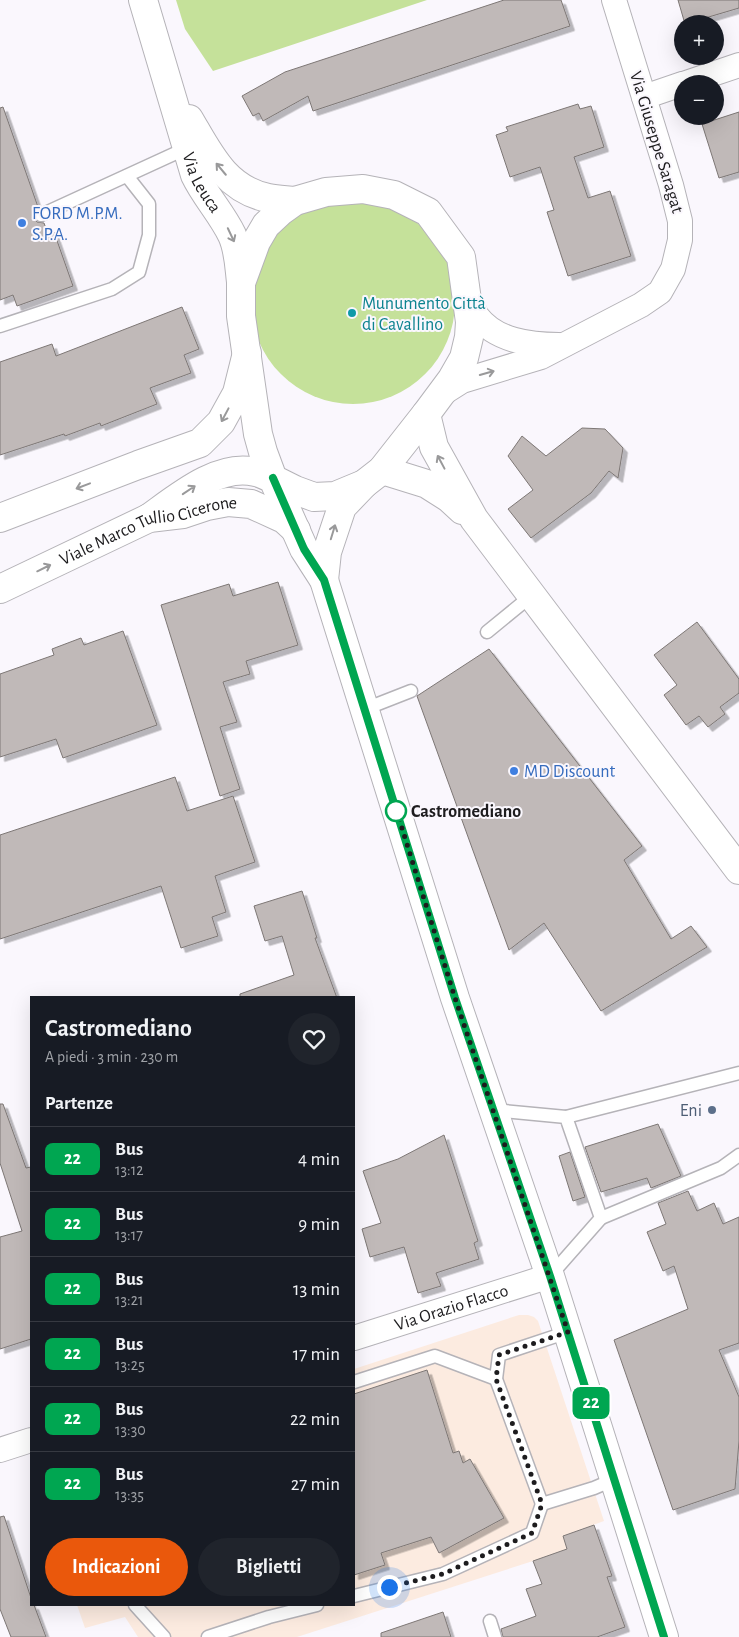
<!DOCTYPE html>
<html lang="it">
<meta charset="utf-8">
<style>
:root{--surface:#171b24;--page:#20242c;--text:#f1f3f6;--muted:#9ea1a6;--line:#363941;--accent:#ea580c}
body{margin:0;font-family:"Alegreya Sans",sans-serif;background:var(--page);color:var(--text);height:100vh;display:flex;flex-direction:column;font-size:19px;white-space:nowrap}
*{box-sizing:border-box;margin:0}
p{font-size:16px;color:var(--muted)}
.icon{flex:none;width:28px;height:28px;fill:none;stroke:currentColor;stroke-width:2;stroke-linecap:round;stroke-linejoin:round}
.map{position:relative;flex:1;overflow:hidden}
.sheet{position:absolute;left:30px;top:996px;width:325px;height:610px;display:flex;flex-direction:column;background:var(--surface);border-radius:0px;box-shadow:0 5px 20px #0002}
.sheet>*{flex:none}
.badge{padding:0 10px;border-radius:8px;font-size:18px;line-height:32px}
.controls{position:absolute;left:674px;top:15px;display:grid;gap:10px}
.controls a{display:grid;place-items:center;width:50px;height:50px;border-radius:50%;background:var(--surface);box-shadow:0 5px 20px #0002;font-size:25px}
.you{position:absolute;width:25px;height:25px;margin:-12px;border:4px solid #fff;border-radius:50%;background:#1a73e8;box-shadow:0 0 0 8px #1a73e833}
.map>.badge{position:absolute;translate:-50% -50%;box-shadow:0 0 0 2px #fff}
h2{padding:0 15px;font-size:19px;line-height:45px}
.round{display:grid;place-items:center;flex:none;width:52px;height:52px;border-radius:26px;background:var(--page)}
.headline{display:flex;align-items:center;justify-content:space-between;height:85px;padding:0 15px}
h1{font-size:24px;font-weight:600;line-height:38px}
.action{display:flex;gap:10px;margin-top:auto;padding:10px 15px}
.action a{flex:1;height:58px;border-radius:30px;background:var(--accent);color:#fff;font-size:20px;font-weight:600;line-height:58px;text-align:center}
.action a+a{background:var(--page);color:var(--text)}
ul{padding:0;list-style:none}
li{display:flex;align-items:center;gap:15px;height:65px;padding:0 15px;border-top:1px solid var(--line)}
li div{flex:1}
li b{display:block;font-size:19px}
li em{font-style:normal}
li .badge{min-width:55px;font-weight:700;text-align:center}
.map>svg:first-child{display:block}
.commercial{fill:#fcebe0}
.green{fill:#c5e19a}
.building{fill:#c0b9b8;stroke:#7d7775;filter:url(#shadow)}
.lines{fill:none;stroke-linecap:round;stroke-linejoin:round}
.service-casing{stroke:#b5b3b8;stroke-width:15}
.minor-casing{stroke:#b5b3b8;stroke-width:26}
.tertiary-casing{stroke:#b5b3b8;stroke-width:30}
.secondary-casing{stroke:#b5b3b8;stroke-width:30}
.service{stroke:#fff;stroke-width:12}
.minor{stroke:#fff;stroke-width:24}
.tertiary{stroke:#fff;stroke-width:28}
.secondary{stroke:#fff;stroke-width:28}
.oneway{stroke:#99999a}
.line-casing{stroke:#fff;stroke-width:11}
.line{stroke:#00a651;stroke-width:8}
.walk{stroke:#1d1c1e;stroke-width:5;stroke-dasharray:0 9}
.shop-dot{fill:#3f7fe0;stroke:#faf7fd;stroke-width:2}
.culture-dot{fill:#0f9aa8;stroke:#faf7fd;stroke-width:2}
.stop-dot{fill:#fff;stroke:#00a651;stroke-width:2.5}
.service-dot{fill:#5c6f8a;stroke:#faf7fd;stroke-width:2}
.labels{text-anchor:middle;stroke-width:4;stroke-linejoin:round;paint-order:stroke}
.street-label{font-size:18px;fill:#1d1c1e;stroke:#faf7fd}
.shop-label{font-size:18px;fill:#366cbe;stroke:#faf7fd;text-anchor:start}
.culture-label{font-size:18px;fill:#0d838f;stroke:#faf7fd;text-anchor:start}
.stop-label{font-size:18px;font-weight:bold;fill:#1d1c1e;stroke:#faf7fd;text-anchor:start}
.service-label{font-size:18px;fill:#4e5e75;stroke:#faf7fd;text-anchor:end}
</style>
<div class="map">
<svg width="739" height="1637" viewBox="0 0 739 1637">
<defs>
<filter id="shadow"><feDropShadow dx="4.5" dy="4.5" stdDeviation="0" flood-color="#0004"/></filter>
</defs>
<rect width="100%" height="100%" fill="#faf7fd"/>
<path class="commercial" d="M519 1315H528L534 1317 538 1321 604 1521 563 1536 567 1549 533 1561 297 1637H138L125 1617 85 1628 77 1605H354V1369Z"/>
<g class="green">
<path d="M176 0H427L213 71 185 29Z"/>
<circle cx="353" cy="302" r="102"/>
</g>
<g class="building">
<path d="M504 0H561L570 26 313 111 308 96 263 121 259 113 253 116 242 96 285 72Z"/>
<path d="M678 0H739V8L685 24Z"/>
<path d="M578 104 580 109 591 106 604 147 574 157 588 198 610 191 631 256 568 276 547 212 554 210 540 167 510 177 496 135 508 131 506 127Z"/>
<path d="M3 107 38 207 34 211 33 218 37 222 44 223 48 234 54 232 73 286 17 306 13 295 0 300V108Z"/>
<path d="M739 112V172L719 178 702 124Z"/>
<path d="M182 307 199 349 184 355 191 373 150 388 157 404 101 426 100 423 65 436 64 434 0 455V362L52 344 56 356Z"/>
<path d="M582 428 605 429 623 448 618 478 609 471 591 493 531 538 508 509 533 490 508 456 522 436 546 456Z"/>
<path d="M278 582 298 645 246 661 250 674 223 682 237 722 220 727 240 789 220 796 161 605 229 584 233 596Z"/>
<path d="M697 622 739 679V693L720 707 725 714 708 727 699 716 686 725 664 695 677 685 654 655Z"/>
<path d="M123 631 157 725 63 758 56 739 0 757V674L54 655 52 649 81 638 84 645Z"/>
<path d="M489 649 642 846 624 860 671 939 691 926 707 947 601 1011 544 923 509 950 417 696Z"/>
<path d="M175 777 187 811 233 796 255 862 215 876 226 912 212 917 218 936 181 948 161 886 0 939V835Z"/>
<path d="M302 891 317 938H315L337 998H240V994L294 975 282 936 265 941 254 906Z"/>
<path d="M0 1104H3L26 1168 31 1167V1339L0 1349V1237L22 1231 0 1163Z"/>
<path d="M658 1124 681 1176 651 1188 647 1178 601 1192 585 1147Z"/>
<path d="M444 1135 478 1241 474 1243 479 1259 436 1273 441 1286 418 1293 404 1247 370 1257 362 1229 381 1223 363 1171 398 1159Z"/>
<path d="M570 1152 585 1197 573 1201 559 1156Z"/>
<path d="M688 1191 697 1211 714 1203 723 1224 739 1217V1343L719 1350 739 1397V1441L735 1489 673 1510 614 1340 688 1309 674 1266 663 1271 647 1232 666 1224 658 1203Z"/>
<path d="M427 1370 453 1453 459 1451 463 1463 470 1459 504 1518 439 1553 431 1537 381 1553 385 1565 354 1575V1394Z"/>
<path d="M4 1516 31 1598V1605H34L46 1637H11L0 1609V1517Z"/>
<path d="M594 1525 612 1576 607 1577 625 1627 597 1637H503L501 1629 536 1616 526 1589 542 1584 533 1561 567 1549 563 1536Z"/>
<path d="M443 1612 451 1637H381V1633Z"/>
</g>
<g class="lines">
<g class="service-casing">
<g id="service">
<path d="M41 215 187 148"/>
<path d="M0 326 112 289 139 272 149 235V204L127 176"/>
<path d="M487 632 531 596"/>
<path d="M365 709 411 691"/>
<path d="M493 1110 566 1117 601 1218 550 1276"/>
<path d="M566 1117 739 1073"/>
<path d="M601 1218 721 1168 739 1155"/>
<path d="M568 1332 499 1355 496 1379 542 1504 594 1488 615 1479"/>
<path d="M354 1382 435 1356 496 1379"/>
<path d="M354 1596 443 1574 532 1533 542 1504"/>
<path d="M135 1605 164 1637"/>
<path d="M490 1621 495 1637"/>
<path d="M208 1637 269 1617 317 1605"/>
</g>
</g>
<g class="minor-casing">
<g id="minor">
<path d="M683 84 739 65"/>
<path d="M644 97 682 84"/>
<path d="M467 295C470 301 473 310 477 316 496 341 530 345 559 345"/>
<path d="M443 393 462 381 541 357 641 305 660 292 673 269 680 240V221L671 185 614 0"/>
<path id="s1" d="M354 1338 550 1276"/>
<path d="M0 1450 31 1440"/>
</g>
</g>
<g class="tertiary-casing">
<g id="tertiary">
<path d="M0 518 138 465 200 443 221 422 237 393 247 353"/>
<path d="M149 518C177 498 218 463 255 472 261 473 267 476 273 479L304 549 324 580 455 998 550 1276 664 1637"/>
<path d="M324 580 327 552 342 507 364 484"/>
<path id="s2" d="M0 589 149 518 183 514 207 506 228 502 251 504 284 519 296 530"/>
</g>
</g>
<g class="secondary-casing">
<g id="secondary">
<path id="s3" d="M143 0 195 175C205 196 222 214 232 235 239 250 239 266 241 282"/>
<path d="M189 119C209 153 225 189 268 198 277 200 286 200 295 201"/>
<path d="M363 189 394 195 428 212 461 257 470 322 469 337 464 358 452 379 426 414 382 470 364 484 335 496 314 497 295 490 273 479 263 452 258 434 241 316V283L256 242 266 225 281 211 295 201 326 192Z"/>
<path d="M426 414 434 447 474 519 739 870"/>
<path d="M382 470 427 484 449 498 462 510"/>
</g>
</g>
<use href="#service" class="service"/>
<use href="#minor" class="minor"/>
<use href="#tertiary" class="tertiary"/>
<use href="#secondary" class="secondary"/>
</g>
<defs><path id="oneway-shaft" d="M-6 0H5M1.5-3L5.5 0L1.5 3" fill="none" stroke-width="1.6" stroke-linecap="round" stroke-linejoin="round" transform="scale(1.25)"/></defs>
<g class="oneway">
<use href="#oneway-shaft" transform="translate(221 169) rotate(-130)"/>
<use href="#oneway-shaft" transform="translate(231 235) rotate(65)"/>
<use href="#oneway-shaft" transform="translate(487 373) rotate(-16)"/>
<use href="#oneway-shaft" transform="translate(225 415) rotate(118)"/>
<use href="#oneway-shaft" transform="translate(441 462) rotate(-118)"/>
<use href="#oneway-shaft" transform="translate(83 486) rotate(159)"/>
<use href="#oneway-shaft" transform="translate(189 490) rotate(-34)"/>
<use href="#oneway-shaft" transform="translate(333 532) rotate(-73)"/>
<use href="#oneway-shaft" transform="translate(44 568) rotate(-26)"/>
</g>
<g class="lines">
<g class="line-casing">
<path id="line" d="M273 478 304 549 324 580 455 998 550 1276 664 1637"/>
</g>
<use href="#line" class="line"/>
<path class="walk" d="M389 1587 443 1574 532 1533 542 1504 496 1379 499 1355 568 1332 455 998 396 809V811"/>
</g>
<g class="shop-dot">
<circle cx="22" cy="223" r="5"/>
<circle cx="514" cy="771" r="5"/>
</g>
<circle class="culture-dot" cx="352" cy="313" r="5"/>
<circle class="stop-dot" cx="396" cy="811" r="10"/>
<circle class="service-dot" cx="712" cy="1110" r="5"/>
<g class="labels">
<g class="street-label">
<text transform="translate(657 142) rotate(73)" y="6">Via Giuseppe Saragat</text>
<text dy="6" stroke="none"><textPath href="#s3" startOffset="192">Via Leuca</textPath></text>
<text dy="6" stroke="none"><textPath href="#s2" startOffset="161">Viale Marco Tullio Cicerone</textPath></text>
<text dy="6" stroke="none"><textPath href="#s1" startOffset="102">Via Orazio Flacco</textPath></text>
</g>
<g class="shop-label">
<text x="32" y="219">FORD M.P.M.<tspan x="32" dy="21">S.P.A.</tspan></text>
<text x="524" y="777">MD Discount</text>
</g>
<g class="culture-label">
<text x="362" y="309">Munumento Città<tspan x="362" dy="21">di Cavallino</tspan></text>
</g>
<g class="stop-label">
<text x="411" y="817">Castromediano</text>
</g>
<g class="service-label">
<text x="702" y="1116">Eni</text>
</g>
</g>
</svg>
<div class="controls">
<a>+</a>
<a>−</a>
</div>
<div class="you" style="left:389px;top:1587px"></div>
<b class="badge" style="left:591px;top:1403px;background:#00a651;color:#fff">22</b>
<section class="sheet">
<div class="headline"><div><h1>Castromediano</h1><p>A piedi · 3 min · 230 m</p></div><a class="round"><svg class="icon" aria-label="heart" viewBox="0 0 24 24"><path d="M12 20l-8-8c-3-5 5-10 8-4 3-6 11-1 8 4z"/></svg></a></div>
<h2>Partenze</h2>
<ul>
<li><span class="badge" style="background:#00a651;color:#fff">22</span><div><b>Bus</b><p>13:12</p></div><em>4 min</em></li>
<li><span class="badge" style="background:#00a651;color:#fff">22</span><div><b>Bus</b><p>13:17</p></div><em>9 min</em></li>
<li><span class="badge" style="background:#00a651;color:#fff">22</span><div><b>Bus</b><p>13:21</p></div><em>13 min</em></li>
<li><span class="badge" style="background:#00a651;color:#fff">22</span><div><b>Bus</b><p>13:25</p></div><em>17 min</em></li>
<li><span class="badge" style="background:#00a651;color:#fff">22</span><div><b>Bus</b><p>13:30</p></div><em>22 min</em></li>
<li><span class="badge" style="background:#00a651;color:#fff">22</span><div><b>Bus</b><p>13:35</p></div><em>27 min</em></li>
</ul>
<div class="action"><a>Indicazioni</a><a>Biglietti</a></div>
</section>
</div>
